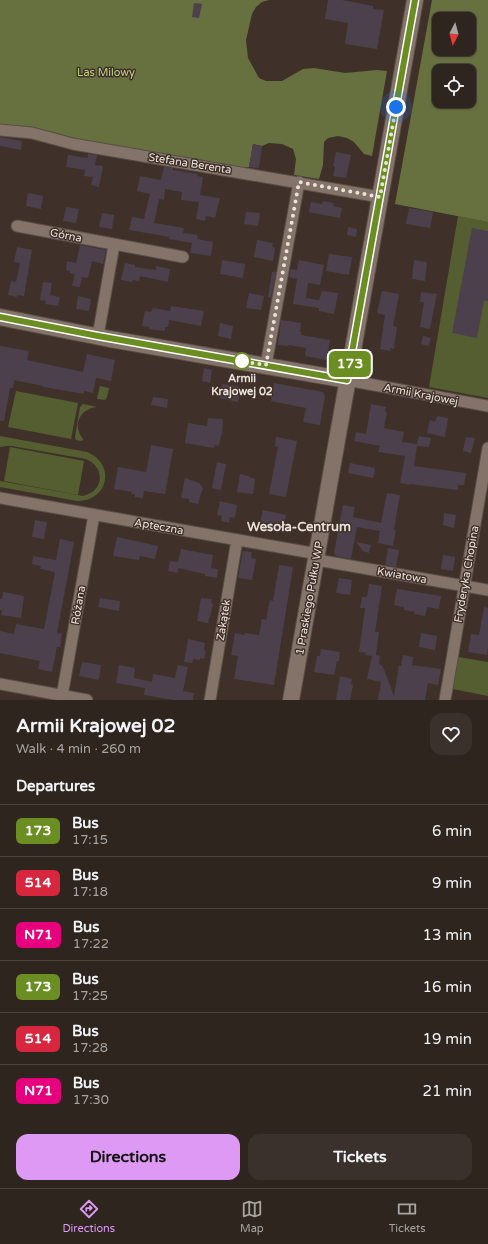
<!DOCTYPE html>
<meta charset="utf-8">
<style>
:root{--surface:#2f251f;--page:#3b312c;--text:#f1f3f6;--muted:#a7a5a4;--line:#4a423d;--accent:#dd99f3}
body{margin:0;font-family:"Varela Round",sans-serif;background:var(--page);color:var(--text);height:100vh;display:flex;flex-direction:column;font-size:15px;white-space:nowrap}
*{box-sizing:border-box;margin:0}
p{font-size:13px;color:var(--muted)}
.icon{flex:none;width:22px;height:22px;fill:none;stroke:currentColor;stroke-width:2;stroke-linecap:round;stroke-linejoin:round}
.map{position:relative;height:700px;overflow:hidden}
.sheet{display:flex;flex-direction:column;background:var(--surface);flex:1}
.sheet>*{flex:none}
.badge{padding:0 8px;border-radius:6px;font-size:14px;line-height:26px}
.needle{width:26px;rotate:186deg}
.buttons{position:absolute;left:432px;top:12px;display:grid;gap:8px}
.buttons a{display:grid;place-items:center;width:44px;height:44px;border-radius:8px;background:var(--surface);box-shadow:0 1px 3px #0004,0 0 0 1px var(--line);font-size:20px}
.you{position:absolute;width:20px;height:20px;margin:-10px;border:3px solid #fff;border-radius:50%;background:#1a73e8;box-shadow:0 0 0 6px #1a73e833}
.map>.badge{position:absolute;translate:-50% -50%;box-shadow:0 0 0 2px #fff}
h2{padding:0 16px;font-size:15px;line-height:36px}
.round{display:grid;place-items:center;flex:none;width:42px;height:42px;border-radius:12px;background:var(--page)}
.headline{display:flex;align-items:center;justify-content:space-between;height:68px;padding:0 16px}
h1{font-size:19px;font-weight:800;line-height:30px}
.button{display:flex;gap:8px;margin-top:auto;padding:8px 16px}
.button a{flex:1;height:46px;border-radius:12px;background:var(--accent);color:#111;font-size:16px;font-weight:800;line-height:46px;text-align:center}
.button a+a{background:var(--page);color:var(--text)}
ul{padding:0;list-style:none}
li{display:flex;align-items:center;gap:12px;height:52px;padding:0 16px;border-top:1px solid var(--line)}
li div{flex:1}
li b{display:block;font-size:15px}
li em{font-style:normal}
li .badge{min-width:44px;font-weight:700;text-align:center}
.menu{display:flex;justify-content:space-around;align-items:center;height:56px;border-top:1px solid var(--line);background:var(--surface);font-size:11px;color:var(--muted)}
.menu a{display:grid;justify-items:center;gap:2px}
.menu .current{color:var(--accent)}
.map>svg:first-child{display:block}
.green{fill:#555e30}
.forest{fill:#67703f;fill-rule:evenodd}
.building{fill:#4b404c}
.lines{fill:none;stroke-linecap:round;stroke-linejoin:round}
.street-casing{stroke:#594d46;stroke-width:13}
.secondary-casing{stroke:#594d46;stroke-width:18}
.street{stroke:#837369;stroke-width:11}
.secondary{stroke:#837369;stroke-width:16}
.line-casing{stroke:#fff;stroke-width:9}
.line{stroke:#6b8e23;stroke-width:6}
.walk{stroke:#ebe2dc;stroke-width:4;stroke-dasharray:0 7.2}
.stop-dot{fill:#fff;stroke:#6b8e23;stroke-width:2}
.labels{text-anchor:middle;stroke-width:3;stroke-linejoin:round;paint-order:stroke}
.park-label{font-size:11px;fill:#c0d083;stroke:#3f3129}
.street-label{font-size:11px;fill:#ebe2dc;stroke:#3f3129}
.stop-label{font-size:11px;font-weight:bold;fill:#ebe2dc;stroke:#3f3129}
.quarter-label{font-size:13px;font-weight:bold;fill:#ebe2dc;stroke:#3f3129}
</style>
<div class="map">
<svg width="488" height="700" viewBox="0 0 488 700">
<rect width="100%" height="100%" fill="#3f3129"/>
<g class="green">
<path d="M458 216 488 222V398L429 387Z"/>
<path d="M100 386 109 388 107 397 105 400 97 399Z"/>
<path d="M16 391 78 403 71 439 8 427Z"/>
<path d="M83 404 97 407C80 409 72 424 83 439L82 441 76 440 75 437 80 407Z"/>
<path d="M0 436 87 452C116 464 109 501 77 501L0 487V481L83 496C105 491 105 467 86 459L12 446H7L0 447Z"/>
<path d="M10 447 84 461 78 495 4 481Z"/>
<path d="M458 657 488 662V696L453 689Z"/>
</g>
<g class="forest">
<path d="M0 0H269L262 2 256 7 252 14 246 40 248 58 259 78 266 81H282L303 69 314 68 345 73 377 70 387 71 372 156 364 154 354 142 347 138 338 136 328 138 324 142 323 165 319 179 294 175 296 159 293 149 282 144 269 143 262 146 253 144 249 167 238 169 133 152 37 129 0 125Z"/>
<path d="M432 0H488V222L395 204ZM439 19H469V49H439ZM439 71H469V101H439Z"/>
</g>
<g class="building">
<path d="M328 0H342L373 6V9L384 10 377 49 345 44 348 23 325 19Z"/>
<path d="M194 3 202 4 199 18 192 17Z"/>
<path d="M0 137 22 141 21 150 0 146Z"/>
<path d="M253 144 262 146 259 168 249 167Z"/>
<path d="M336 152 351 155 346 178 333 176 335 167 333 166Z"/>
<path d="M88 154 97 155 95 165 103 166 99 187 91 185 93 177 84 176 85 170 66 167 68 155 88 158Z"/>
<path d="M164 167 173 168V170L198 174 197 176 203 177 200 195 220 198 215 218 206 216 205 221 196 219 199 202 181 200 182 192 165 189 164 200 159 199 154 223 184 228 183 233 198 235 197 239 213 242 211 256 190 253 192 243 169 239 170 237 129 230 132 217 144 219 150 194 137 191 140 176 161 180Z"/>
<path d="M28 193 43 196 41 209 26 206Z"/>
<path d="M323 201 334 203 333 206 342 208 340 218 309 212 311 202 322 204Z"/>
<path d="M66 207 79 209 76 223 63 221Z"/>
<path d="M409 208 433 212 430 228 406 224Z"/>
<path d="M246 212 260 213 258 226 244 224Z"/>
<path d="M102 213 114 215 112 229 99 227Z"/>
<path d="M348 227 357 229 356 237 347 235Z"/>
<path d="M472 228 488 231V301H484L477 338 452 333Z"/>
<path d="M257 240 273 243 272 247 275 248 273 261 254 257Z"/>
<path d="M80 245 106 250 103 264 92 261 88 278 82 277 80 287 72 286 75 274 70 273V271L66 270 67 261 76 263Z"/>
<path d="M17 247 32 250 24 296 17 295V297L8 295 11 281 16 282 20 263 14 262Z"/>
<path d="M329 254 352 257 349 275 326 271Z"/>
<path d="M222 260 245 264 243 278 220 274Z"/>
<path d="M299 260 324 265 320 285 308 283 306 298 319 300 322 291 338 293 334 314 319 311V308L293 304 297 279 289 277 291 269 297 270Z"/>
<path d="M414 260 427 262 425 281 412 279Z"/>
<path d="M125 263 135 265V267L156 270V266L170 269 168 282 140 276 139 281 133 280 132 282 121 280Z"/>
<path d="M272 272H276L271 298 268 297Z"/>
<path d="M43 282 52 283 50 295 60 297 58 306 45 304 46 301 40 300Z"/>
<path d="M382 291 399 294 393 326 397 327 394 349 391 348 390 351 380 349 385 315 377 313Z"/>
<path d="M421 292 437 294 430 329 420 327 424 302H420Z"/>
<path d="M249 293 264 296 261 310 246 308Z"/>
<path d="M78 296 91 299 89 311 76 309Z"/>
<path d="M171 306 204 311 201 326 169 320 168 327H165V331L149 329V327L142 326 145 311 151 312 153 308 170 311Z"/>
<path d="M281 320 301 323 300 332H301V335L330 340 326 360 305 356 306 348 289 345 288 346 278 345Z"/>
<path d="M220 323 233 326 231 339 218 336Z"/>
<path d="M423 336 431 338 429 346 421 344Z"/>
<path d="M0 346 29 351 27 360 83 372 87 354 115 360 111 381 96 378 93 393 84 391V394L43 387V386L14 380 13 388H10L4 421H0Z"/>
<path d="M204 368 212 370 210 383 202 381Z"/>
<path d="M274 383 323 392 325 396 320 425 303 422 306 408 271 401Z"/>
<path d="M222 384 236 386 241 388 238 402 220 398Z"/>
<path d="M153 397 168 399 167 408 151 405Z"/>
<path d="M371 404 386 407 385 412H387L384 428 404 432 402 442 417 444 419 436 431 438 429 447 417 446 414 466 466 473 464 485H458V490L410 484V485L400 483 405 456 378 452 380 446 354 441 356 432 366 434Z"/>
<path d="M437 416 448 418 445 437 427 433 430 420 435 422Z"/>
<path d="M208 418 223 419 222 435H221L219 446 215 445 214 448 185 443 188 423 207 426Z"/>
<path d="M276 437 297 441 286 497 269 494 278 447 275 446Z"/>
<path d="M466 437 475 438 471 453 463 451Z"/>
<path d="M151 445 173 449 165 494 144 491 143 498 135 497V494H131L132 492 114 489 118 467 146 472Z"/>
<path d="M217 462 226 464 221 490 212 488Z"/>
<path d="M350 463 375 468 373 478 348 473Z"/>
<path d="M240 474 249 476V477L255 479 253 494 237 492Z"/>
<path d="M185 478 199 483 203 488 198 504 189 502V499L181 498Z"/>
<path d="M387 493 400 495 396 517 394 530H396L393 546 378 543 380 531 357 527 351 559 336 556 334 553 343 505 355 507 353 517 381 523Z"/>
<path d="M220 501 237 505 235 518 230 517 229 523 221 521 222 516 217 515Z"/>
<path d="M263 510 286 515 283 527 260 523Z"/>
<path d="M444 513 456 515 454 528 443 525Z"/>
<path d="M35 520 47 522 44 539 32 537Z"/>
<path d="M117 537 158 546 155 559 140 556 139 560 113 556Z"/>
<path d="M60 539 74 542 57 633 62 634 60 647H57L52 672 38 669 40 661 0 653V631L14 634 16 624 44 629 55 572 40 569 41 566 32 564 33 556 56 560Z"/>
<path d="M356 542 371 545 369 553 363 551Z"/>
<path d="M388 548 399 550 396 567 385 565Z"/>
<path d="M181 549 213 555 211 568 218 569 217 578 205 576V574L178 568V573L168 571 170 561 178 562Z"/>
<path d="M243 551 252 552 251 558 256 559 252 580 238 578Z"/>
<path d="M443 555 455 557 453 571 441 569Z"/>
<path d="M279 565 293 567 274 685 234 679 238 656 231 655 235 633 244 635 245 633 259 635 262 619 266 620 270 600 273 601Z"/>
<path d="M339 578 352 580 350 595 336 593Z"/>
<path d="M369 584 382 586 375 632H379L376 655 380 656 379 663 383 667 394 696 399 665 401 666 403 655 413 657 412 665 441 669 438 685 428 683 425 700H378L381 682 367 679 372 656 365 655 366 653 359 652 365 608H360L362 597H367Z"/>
<path d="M397 589 441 596 439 609 427 607 425 616 414 614 415 612 404 610V607L394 605Z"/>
<path d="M3 592 24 596 21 618 1 615 2 610H0V599H2Z"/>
<path d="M100 598 120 601 119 611 98 607Z"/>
<path d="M201 598 212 599 211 603 213 604 210 618H209L208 623 197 621Z"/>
<path d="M484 607 488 608V647L487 655 468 652 471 634 479 635Z"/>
<path d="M421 633 437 636 435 650 419 647Z"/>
<path d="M188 639 205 643 204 650 206 651 204 659 200 658V660L193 659 192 663 184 662Z"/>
<path d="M321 649 340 652 339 661H337L334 675 314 672 317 656H320Z"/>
<path d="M82 662 101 665 99 680 79 676Z"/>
<path d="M119 665 135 668 134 678 152 682 153 674 175 678 178 665 188 667 183 691 194 693 193 700H174L144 695 145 688 116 683Z"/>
<path d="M340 676 352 679 351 684 353 685 350 700H336Z"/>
</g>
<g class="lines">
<g class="street-casing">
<g id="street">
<path d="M0 130 32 133 73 144 380 197"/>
<path d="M17 226 183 257"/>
<path d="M98 336 114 245"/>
<path d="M266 365 299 182"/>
<path d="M347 380 488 406"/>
<path d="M0 498 318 554"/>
<path d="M317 560 488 590"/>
<path d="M0 684 87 700"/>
<path d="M62 696 94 515"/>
<path d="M210 700 237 540"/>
<path d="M445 700 488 448"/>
</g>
</g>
<g class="secondary-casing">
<g id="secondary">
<path d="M0 317 110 339 347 380"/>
<path d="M291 700 415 0"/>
</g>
</g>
<use href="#street" class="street"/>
<use href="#secondary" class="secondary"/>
</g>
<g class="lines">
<g class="line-casing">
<path id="line" d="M0 317 98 336 347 380 415 0"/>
</g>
<use href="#line" class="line"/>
<path class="walk" d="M242 361H240L266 365 299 182 380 197 396 107"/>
</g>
<circle class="stop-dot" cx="242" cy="361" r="8"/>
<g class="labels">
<g class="park-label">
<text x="106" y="76">Las Milowy</text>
</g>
<g class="street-label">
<text transform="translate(190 163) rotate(9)" y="4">Stefana Berenta</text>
<text transform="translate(66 235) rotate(11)" y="4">Górna</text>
<text transform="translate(421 394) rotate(11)" y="4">Armii Krajowej</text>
<text transform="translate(159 526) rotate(10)" y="4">Apteczna</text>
<text transform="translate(466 574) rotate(-80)" y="4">Fryderyka Chopina</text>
<text transform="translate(402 575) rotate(10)" y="4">Kwiatowa</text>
<text transform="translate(309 598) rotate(-80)" y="4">1 Praskiego Pułku WP</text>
<text transform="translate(78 605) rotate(-80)" y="4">Różana</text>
<text transform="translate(223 620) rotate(-81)" y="4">Zakątek</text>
</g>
<g class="stop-label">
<text x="242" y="382">Armii<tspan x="242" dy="13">Krajowej 02</tspan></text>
</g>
<g class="quarter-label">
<text x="299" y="531">Wesoła-Centrum</text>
</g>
</g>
</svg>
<div class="buttons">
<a><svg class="needle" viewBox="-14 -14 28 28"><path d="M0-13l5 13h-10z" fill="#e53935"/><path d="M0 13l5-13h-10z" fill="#a7a5a4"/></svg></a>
<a><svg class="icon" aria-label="locate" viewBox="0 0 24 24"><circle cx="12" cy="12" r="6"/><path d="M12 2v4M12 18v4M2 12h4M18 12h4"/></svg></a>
</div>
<div class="you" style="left:396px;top:107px"></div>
<b class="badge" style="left:350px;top:364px;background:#6b8e23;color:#fff">173</b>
</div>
<section class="sheet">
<div class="headline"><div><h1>Armii Krajowej 02</h1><p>Walk · 4 min · 260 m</p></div><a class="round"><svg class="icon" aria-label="heart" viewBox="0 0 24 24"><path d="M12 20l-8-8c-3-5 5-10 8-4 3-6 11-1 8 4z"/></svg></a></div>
<h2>Departures</h2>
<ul>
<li><span class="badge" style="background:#6b8e23;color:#fff">173</span><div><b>Bus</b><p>17:15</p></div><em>6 min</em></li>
<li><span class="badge" style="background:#d7263d;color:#fff">514</span><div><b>Bus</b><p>17:18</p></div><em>9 min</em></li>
<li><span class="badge" style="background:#e6007e;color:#fff">N71</span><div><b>Bus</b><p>17:22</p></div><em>13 min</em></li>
<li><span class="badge" style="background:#6b8e23;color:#fff">173</span><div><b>Bus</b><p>17:25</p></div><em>16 min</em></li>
<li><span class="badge" style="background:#d7263d;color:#fff">514</span><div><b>Bus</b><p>17:28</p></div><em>19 min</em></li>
<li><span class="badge" style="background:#e6007e;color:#fff">N71</span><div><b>Bus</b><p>17:30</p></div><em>21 min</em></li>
</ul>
<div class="button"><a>Directions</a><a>Tickets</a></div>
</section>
<nav class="menu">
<a class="current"><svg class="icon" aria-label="directions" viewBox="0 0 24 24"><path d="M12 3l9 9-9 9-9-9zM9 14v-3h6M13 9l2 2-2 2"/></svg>Directions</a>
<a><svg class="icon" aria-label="map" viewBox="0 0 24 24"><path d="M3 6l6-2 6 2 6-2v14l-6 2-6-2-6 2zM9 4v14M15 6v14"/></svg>Map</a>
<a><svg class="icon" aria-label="tickets" viewBox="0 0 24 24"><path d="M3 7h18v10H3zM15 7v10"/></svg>Tickets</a>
</nav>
